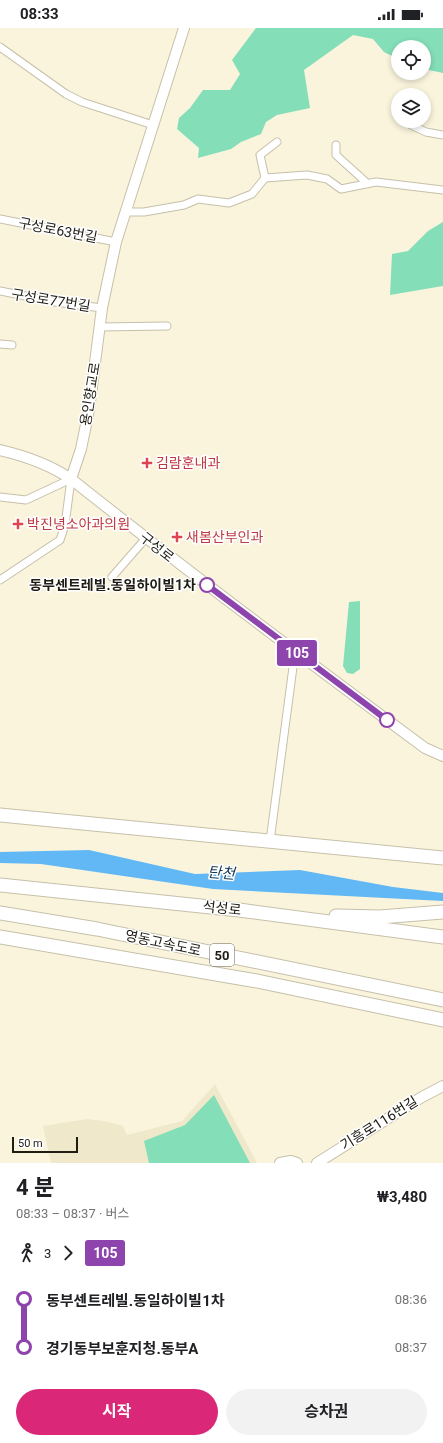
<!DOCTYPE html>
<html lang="ko">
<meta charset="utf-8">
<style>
:root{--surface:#fff;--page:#f2f2f2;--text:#202124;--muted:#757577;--accent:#db2777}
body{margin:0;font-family:Roboto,"Noto Sans KR",sans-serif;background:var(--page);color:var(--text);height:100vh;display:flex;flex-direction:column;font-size:15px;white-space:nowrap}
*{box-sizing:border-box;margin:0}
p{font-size:13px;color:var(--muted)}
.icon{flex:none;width:22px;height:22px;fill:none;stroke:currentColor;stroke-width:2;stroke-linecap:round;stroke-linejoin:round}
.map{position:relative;height:1135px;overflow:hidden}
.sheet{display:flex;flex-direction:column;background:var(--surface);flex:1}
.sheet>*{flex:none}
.badge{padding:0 8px;border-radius:3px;font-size:14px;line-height:26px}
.controls{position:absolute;left:391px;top:12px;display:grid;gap:8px}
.controls a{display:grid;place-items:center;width:40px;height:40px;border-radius:50%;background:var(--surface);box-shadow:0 2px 6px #0003;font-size:20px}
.scale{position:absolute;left:12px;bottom:10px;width:66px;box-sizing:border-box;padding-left:4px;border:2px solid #1e1c13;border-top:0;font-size:11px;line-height:14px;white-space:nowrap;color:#1e1c13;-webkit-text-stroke:3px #fff;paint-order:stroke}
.map>.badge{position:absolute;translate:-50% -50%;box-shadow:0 0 0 2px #fff}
.legs{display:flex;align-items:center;gap:6px;height:44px;padding:0 16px;font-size:13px}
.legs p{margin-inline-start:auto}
.summary{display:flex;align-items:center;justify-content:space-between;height:68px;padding:0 16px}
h1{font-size:22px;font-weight:700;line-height:30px}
.primary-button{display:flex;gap:8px;margin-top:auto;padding:8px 16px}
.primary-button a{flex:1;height:46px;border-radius:24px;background:var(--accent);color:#fff;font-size:16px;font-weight:700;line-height:46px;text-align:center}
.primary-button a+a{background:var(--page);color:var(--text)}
ul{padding:0 16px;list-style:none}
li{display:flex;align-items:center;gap:14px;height:48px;font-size:15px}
li i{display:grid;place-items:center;width:6px;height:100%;margin:0 5px;background:currentColor}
li i::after{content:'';width:10px;height:10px;margin:-5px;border:3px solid;border-radius:50%;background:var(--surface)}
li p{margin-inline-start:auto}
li:first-child i{background:linear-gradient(#0000 50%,currentColor 0)}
li:last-child i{background:linear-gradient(currentColor 50%,#0000 0)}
.status{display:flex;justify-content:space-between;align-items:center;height:28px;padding:0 20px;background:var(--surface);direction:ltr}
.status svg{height:11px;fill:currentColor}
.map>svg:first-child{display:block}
.built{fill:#f0e8ca}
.green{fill:#84deb8}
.water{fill:#61b8f4}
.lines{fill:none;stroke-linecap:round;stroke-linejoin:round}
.street-casing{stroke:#c6c0aa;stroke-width:9}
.secondary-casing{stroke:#c6c0aa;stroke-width:12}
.highway-casing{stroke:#c6c0aa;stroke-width:15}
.street{stroke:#fff;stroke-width:7}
.secondary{stroke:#fff;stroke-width:10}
.highway{stroke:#fff;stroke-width:13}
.line-1-casing{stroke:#fff;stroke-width:9}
.line-1{stroke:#8e44ad;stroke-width:6}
.health-dot{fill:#e0444e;stroke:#fff;stroke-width:1.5}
.stop-1-dot{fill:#fff;stroke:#8e44ad;stroke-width:2}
.labels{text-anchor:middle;stroke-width:3;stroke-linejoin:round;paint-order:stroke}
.shield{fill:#fff;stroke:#62605a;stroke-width:1}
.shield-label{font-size:13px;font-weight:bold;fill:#1e1c13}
.street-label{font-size:14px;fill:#1e1c13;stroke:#fff}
.health-label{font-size:14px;fill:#be3a42;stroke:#fff;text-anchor:start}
.stop-label{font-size:14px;font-weight:bold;fill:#1e1c13;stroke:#fff;text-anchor:end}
.water-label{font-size:15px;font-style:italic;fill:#143951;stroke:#fff}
</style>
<div class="status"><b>08:33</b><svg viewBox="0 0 49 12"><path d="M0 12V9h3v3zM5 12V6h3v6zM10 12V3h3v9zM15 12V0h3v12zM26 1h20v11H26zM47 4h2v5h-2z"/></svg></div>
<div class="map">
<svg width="443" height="1135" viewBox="0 0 443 1135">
<rect width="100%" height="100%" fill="#faf4dd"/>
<path class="built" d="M215 1056 257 1135H51L43 1098 87 1091 104 1093 123 1098 127 1107 182 1093Z"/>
<g class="green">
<path d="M256 0H443V45L424 41V19H398V31L384 24 373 11 353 7 304 42 310 80 277 87 266 94 261 106 241 114 231 121 198 130 199 120 177 101 179 90 190 80 203 62H230L240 46 232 32Z"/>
<path d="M443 194V258L390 267 392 226 408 223 428 203Z"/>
<path d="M360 573V641L353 646 347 645 343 638 349 574Z"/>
<path d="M214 1067 250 1135H149L144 1113 185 1097Z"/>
</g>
<path class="water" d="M89 822 195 846 300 842 393 859 443 865V873L213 861 41 836 0 835V824Z"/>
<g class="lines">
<g class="street-casing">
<g id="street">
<path d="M0 19 66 66 82 74 153 97"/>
<path d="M411 97 426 104 443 107"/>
<path d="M336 117V127L367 155"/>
<path d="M265 150 260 127 277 114"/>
<path d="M125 184H144L184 177 198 171 229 175 252 166 265 150 307 147 327 151 341 161 376 154 443 162"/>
<path d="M0 191 116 214"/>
<path d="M0 263 55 274 102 280"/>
<path d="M99 299 167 298"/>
<path d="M0 316 12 317"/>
<path d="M0 469 26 472 71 451"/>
<path d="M112 549 146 510"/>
<path d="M0 552 60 512 65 497 71 451"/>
<path d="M270 813 295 624"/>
</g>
</g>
<g class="secondary-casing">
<g id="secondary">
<path d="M0 422C26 428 49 436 71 451 187 543 306 632 425 720L443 728"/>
<path d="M71 451 81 421 89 382 102 280 116 214 184 0"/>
<path d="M280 1135 291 1133 297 1135"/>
<path d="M317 1135 422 1069 443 1058"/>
</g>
</g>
<g class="highway-casing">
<g id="highway">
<path d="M0 787 443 830"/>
<path d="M0 857 239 882 443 909"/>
<path d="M0 885 97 901 443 972"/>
<path d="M336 888 380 889 443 884"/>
<path d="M0 909 257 953 443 992"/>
</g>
</g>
<use href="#street" class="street"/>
<use href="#secondary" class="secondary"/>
<use href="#highway" class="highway"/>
</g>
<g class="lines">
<g class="line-1-casing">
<path id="line-1" d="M207 557 387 692"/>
</g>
<use href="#line-1" class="line-1"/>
</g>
<g class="health-dot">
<path d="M145 429h4v4h4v4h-4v4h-4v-4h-4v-4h4z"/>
<path d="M16 490h4v4h4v4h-4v4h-4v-4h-4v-4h4z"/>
<path d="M175 503h4v4h4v4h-4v4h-4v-4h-4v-4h4z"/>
</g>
<g class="stop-1-dot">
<circle cx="207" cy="557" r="7"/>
<circle cx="387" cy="692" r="7"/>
</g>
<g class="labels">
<rect class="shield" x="210" y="916" width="24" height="22" rx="3"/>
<g class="shield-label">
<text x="222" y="932">50</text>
</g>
<g class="street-label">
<text transform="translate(58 202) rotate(11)" y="5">구성로63번길</text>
<text transform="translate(51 272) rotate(9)" y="5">구성로77번길</text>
<text transform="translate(90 366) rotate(-81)" y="5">용인향교로</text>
<text transform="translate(157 519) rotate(38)" y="5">구성로</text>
<text transform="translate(222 880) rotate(6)" y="5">석성로</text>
<text transform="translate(163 915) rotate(12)" y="5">영동고속도로</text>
<text transform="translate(379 1095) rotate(-32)" y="5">기흥로116번길</text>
</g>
<g class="health-label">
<text x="156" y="440">김람훈내과</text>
<text x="27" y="501">박진녕소아과의원</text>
<text x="186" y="514">새봄산부인과</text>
</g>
<g class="stop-label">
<text x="196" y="562">동부센트레빌.동일하이빌1차</text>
</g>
<g class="water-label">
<text transform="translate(221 845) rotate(4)" y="5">탄천</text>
</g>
</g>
</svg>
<div class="controls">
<a><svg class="icon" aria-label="locate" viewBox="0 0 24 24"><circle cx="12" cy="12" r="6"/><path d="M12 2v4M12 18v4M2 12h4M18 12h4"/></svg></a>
<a><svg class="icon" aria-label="layers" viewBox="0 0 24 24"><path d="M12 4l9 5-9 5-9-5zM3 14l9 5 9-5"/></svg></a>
</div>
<div class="scale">50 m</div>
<b class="badge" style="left:297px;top:625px;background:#8e44ad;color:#fff">105</b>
</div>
<section class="sheet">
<div class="summary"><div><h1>4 분</h1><p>08:33 – 08:37 · 버스</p></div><b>₩3,480</b></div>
<div class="legs"><svg class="icon" aria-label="walk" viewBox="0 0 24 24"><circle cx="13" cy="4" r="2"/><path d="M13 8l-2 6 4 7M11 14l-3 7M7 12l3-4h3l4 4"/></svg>3<svg class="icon" aria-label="forward" viewBox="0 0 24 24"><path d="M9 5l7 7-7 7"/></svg><b class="badge" style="background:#8e44ad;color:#fff">105</b></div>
<ul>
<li><i style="color:#8e44ad"></i><b>동부센트레빌.동일하이빌1차</b><p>08:36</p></li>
<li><i style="color:#8e44ad"></i><b>경기동부보훈지청.동부A</b><p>08:37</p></li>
</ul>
<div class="primary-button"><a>시작</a><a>승차권</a></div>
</section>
